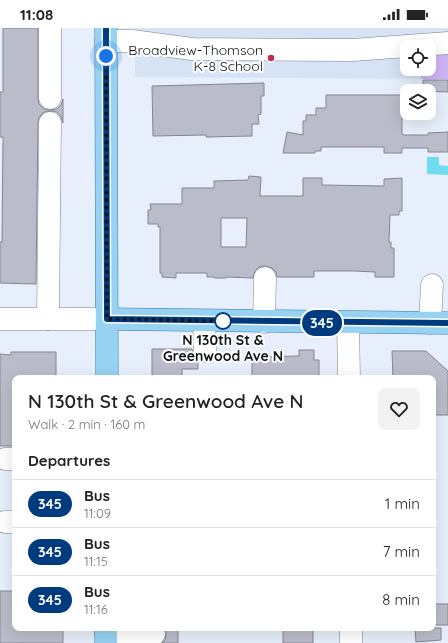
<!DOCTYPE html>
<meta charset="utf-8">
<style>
:root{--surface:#fff;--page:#f2f2f2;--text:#222;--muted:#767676;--line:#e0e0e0}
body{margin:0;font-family:Quicksand,sans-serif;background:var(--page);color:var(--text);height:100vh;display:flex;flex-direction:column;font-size:15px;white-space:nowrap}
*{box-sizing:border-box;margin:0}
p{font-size:13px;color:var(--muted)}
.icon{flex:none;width:22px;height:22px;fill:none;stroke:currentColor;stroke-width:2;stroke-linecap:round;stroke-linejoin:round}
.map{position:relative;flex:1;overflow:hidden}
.side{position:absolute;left:12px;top:347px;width:424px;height:256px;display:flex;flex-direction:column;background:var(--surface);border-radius:8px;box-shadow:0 4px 16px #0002}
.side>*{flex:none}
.badge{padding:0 8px;border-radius:13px;font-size:14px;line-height:26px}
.buttons{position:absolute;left:400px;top:12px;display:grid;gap:8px}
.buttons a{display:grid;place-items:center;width:36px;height:36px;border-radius:8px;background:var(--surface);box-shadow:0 4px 16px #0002;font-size:20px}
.you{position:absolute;width:20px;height:20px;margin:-10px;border:3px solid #fff;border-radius:50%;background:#1a73e8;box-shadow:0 0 0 6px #1a73e833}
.map>.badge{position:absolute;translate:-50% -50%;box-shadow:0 0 0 2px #fff}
h2{padding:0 16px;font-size:15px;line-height:36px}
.round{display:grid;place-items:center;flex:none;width:42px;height:42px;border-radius:8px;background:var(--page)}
.overview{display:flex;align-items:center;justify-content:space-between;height:68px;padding:0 16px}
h1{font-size:19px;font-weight:600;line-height:30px}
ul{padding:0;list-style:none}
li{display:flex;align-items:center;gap:12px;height:48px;padding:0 16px;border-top:1px solid var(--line)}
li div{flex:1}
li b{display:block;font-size:15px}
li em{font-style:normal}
li .badge{min-width:44px;font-weight:700;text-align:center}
.status{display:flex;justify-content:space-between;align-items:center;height:28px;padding:0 20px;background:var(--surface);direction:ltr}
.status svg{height:11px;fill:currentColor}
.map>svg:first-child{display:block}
.built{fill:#d6e3f5;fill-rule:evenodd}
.green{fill:#cfb4f3}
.water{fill:#70dcf1}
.building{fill:#bbbcca;stroke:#848592;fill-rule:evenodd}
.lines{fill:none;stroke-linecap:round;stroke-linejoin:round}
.minor-casing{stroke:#7a828d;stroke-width:23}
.major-casing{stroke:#3a7ca0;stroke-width:23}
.minor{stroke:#fff;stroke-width:22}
.major{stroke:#97d2f2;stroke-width:22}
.line-casing{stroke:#fff;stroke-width:9}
.line{stroke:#003b80;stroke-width:6}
.walk{stroke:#101317;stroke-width:4;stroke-dasharray:0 7.2}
.poi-dot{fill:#bf2e4f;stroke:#fff;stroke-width:1.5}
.stop-dot{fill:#fff;stroke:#003b80;stroke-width:2}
.labels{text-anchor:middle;stroke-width:4;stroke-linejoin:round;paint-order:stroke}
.poi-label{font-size:14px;fill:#101317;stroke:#fff;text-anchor:end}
.stop-label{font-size:14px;font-weight:bold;fill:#101317;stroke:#fff}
</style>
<div class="status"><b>11:08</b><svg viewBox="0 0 49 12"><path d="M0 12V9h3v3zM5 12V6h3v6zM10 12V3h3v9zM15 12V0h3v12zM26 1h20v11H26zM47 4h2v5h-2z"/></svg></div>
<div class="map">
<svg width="448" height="615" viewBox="0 0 448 615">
<rect width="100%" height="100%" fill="#e6effb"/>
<path class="built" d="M135 0H448V51L135 49ZM407 19H429V41H407Z"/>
<path class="green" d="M429 25 448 26V51H421V41H429Z"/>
<path class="water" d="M427 129H439V137L448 138V147L427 146Z"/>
<g class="building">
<path d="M3 0H38V70L39 76 44 81 50 82 57 81 61 77 63 71V95L61 89 57 84 51 83 44 84 39 89 38 95 36 256 0 255V214H2L3 109H0V64H3Z"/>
<path d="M423 52H448V64L423 63Z"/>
<path d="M264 55V68H261V86L258 87 259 96H252V108L206 109V107L153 108 152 58Z"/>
<path d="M326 67H406V79H402V106L404 107H428V105L448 104V124H428V120H402V125H384V119H321V123H315V125H283L287 104 303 107V93H306V87H316V80H326Z"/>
<path d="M249 148 261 149 260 168H303V150H322V157L384 158V151L402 150V183H399V187H390L389 214H391V220H394V249H375V244L354 243H314V249H277L276 244 272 240 265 238 259 239 255 243 253 250 226 249V250H214V249H207V245H176V250L162 249V245H160V199H158V196H148V182H151L150 176H182V160H214V153L248 152ZM221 190H247L246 219H221Z"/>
<path d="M152 321H192L194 329 198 333V341H182V350H153V347H152Z"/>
<path d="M299 322H314V332H319V350H252V329L299 328Z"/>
<path d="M392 323H426L448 343V387H433V350H393Z"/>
<path d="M11 324H56V350H15V418H0V326L11 327Z"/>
<path d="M0 563H15V600H63V615H0Z"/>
<rect x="433" y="576" width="15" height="21"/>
<path d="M165 600H178V615H162L165 612 166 606Z"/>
<rect x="283" y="600" width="30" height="15"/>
<path d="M415 600H441V612L416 614Z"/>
</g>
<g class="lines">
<g class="minor-casing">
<g id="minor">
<path d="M106 13H132L192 21 353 22 448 15"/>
<path d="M50 70V0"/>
<path d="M0 291H107"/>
<path d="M48 291 50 95"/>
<path d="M204 293 205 323"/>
<path d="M264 294 265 250"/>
<path d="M348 295 349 350"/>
<path d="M430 295 432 257"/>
<path d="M5 431H15"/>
<path d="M5 494H15"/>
<path d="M351 600V615"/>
<path d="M106 606H154"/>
</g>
</g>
<g class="major-casing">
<g id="major">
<path d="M106 0 107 350"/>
<path d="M107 291 448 295"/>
<path d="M106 615V600"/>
</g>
</g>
<use href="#minor" class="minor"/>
<use href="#major" class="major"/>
</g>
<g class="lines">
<g class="line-casing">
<path id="line" d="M106 0 107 291 448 295"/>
</g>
<use href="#line" class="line"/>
<path class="walk" d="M106 28 107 291 223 293"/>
</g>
<circle class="poi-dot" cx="271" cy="30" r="4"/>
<circle class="stop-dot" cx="223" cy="293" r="8"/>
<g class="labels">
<g class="poi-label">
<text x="263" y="27">Broadview-Thomson<tspan x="263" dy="16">K-8 School</tspan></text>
</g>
<g class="stop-label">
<text x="223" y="317">N 130th St &amp;<tspan x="223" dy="16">Greenwood Ave N</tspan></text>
</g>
</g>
</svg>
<div class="buttons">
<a><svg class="icon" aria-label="locate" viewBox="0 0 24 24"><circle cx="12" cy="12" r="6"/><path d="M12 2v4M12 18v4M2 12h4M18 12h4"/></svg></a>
<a><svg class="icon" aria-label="layers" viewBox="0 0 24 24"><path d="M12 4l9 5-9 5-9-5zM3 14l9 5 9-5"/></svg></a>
</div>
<div class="you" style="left:106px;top:28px"></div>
<b class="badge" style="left:322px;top:295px;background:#003b80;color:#fff">345</b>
<section class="side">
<div class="overview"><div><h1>N 130th St &amp; Greenwood Ave N</h1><p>Walk · 2 min · 160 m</p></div><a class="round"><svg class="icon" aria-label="heart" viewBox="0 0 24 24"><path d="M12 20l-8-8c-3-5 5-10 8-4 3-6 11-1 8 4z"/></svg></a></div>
<h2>Departures</h2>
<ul>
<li><span class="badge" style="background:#003b80;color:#fff">345</span><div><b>Bus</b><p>11:09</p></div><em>1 min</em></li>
<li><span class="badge" style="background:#003b80;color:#fff">345</span><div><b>Bus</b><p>11:15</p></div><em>7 min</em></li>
<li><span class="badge" style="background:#003b80;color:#fff">345</span><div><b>Bus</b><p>11:16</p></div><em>8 min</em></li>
</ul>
</section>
</div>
